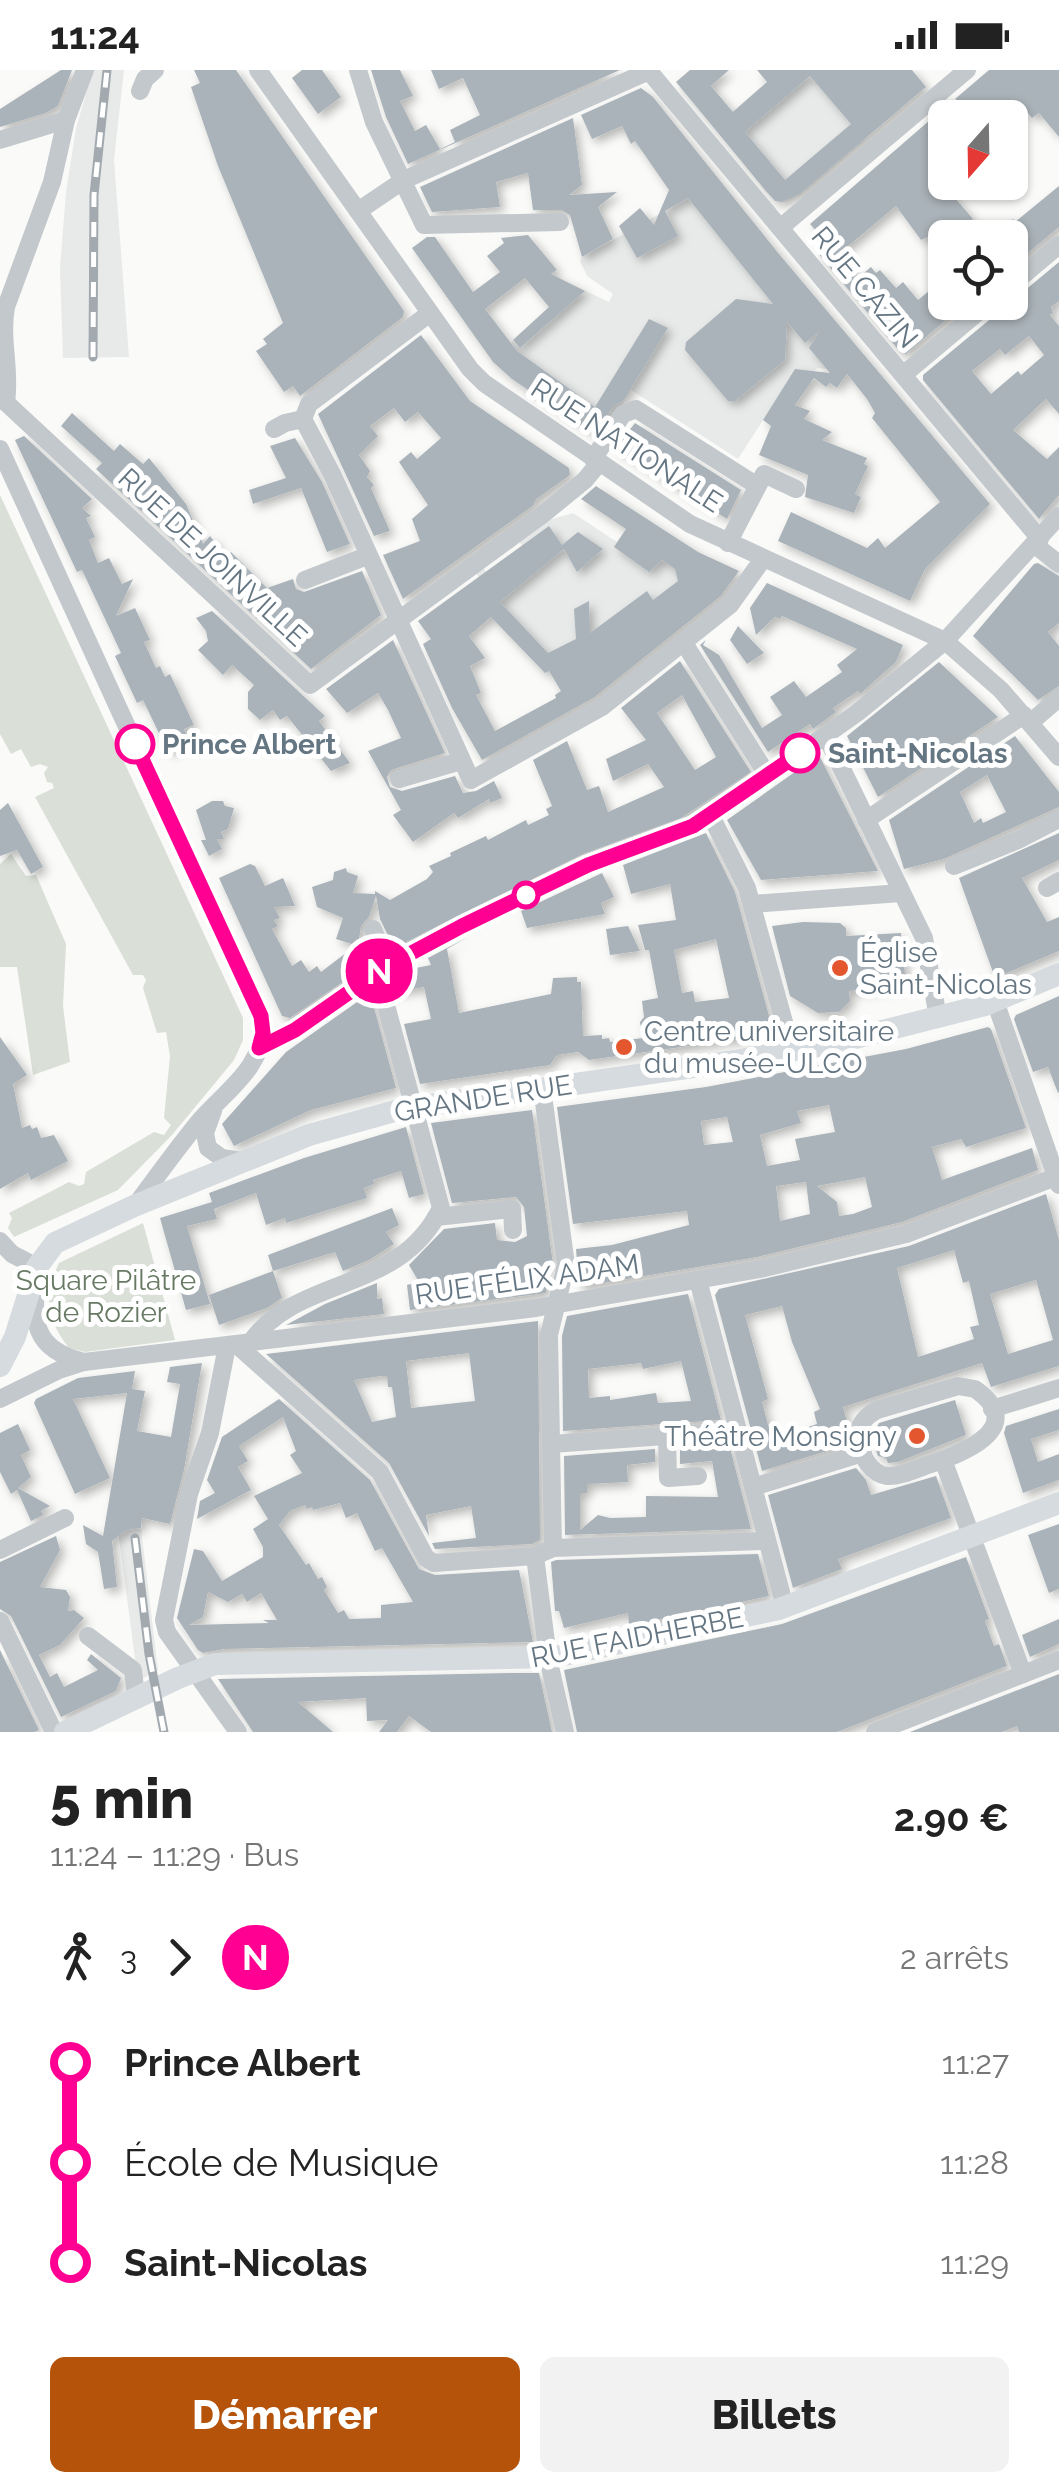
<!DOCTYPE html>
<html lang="fr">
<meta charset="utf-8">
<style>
:root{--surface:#fff;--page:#f2f2f2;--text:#222;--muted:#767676;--accent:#b45309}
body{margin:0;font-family:Raleway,sans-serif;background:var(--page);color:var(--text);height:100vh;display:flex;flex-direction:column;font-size:38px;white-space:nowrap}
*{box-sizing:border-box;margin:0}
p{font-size:32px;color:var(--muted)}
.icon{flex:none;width:55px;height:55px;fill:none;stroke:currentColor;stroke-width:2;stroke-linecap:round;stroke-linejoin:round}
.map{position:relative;height:1662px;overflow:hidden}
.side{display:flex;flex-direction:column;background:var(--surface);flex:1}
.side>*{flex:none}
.badge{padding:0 20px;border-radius:32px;font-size:35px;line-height:65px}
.needle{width:65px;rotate:200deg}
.fabs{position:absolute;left:928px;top:30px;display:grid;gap:20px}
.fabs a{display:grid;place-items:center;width:100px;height:100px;border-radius:15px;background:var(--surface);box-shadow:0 2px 8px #0004;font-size:50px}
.map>.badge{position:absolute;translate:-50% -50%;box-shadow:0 0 0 5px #fff}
.legs{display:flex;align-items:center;gap:15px;height:110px;padding:0 50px;font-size:32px}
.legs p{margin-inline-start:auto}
.overview{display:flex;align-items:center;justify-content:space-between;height:170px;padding:0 50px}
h1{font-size:55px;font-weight:800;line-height:75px}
.action{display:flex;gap:20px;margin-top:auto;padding:20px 50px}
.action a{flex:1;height:115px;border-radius:15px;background:var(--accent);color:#fff;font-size:40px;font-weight:800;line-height:115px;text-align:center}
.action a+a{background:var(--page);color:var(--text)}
ul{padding:0 50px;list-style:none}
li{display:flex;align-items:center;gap:35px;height:100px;font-size:38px}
li i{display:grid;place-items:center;width:15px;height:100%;margin:0 12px;background:currentColor}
li i::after{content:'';width:25px;height:25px;margin:-12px;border:8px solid;border-radius:50%;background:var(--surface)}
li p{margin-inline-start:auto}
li:first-child i{background:linear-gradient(#0000 50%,currentColor 0)}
li:last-child i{background:linear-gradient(currentColor 50%,#0000 0)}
.status{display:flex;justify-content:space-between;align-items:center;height:70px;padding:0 50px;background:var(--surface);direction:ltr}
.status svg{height:28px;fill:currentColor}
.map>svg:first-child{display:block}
.built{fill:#e8e9e9}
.green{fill:#dadfd7}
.building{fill:#aab3b9;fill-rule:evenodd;filter:url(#shadow)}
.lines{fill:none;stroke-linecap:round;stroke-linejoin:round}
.minor{stroke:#c3c8cc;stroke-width:18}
.major{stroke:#d6dbdf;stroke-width:22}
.rail-casing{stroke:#a2aab0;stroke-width:9}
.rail{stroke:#fff;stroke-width:5;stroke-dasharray:15;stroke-linecap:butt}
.line-1-casing{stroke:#fff;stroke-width:22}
.line-1{stroke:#ff0092;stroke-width:15}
.stop-1-dot{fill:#fff;stroke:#ff0092;stroke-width:5}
.poi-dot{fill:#e4572e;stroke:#fff;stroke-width:4}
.labels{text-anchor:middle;stroke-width:10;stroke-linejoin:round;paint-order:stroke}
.street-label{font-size:28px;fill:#657683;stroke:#fff}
.stop-label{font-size:28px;font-weight:bold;fill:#657683;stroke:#fff;text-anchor:start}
.poi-label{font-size:28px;fill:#657683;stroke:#fff;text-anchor:start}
.park-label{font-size:28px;fill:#687a64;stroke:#fff}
</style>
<div class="status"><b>11:24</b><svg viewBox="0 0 49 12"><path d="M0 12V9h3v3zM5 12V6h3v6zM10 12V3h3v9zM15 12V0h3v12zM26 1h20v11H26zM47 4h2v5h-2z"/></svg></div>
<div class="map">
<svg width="1059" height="1662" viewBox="0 0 1059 1662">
<defs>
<filter id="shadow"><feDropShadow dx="4.5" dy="4.5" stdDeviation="5" flood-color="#0004"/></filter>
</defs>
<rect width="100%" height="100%" fill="#fafaf8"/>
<g class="built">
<path d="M93 0H124L114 90 129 287 63 288 60 198 66 122 76 58Z"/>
<path d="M781 0H817L865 70 800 125 785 132H778L766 122 714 57Z"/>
<path d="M719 111 858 303 818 298 814 301 795 300 738 389 631 320 601 369 512 309 492 290 573 215 609 232 613 224 587 206 580 191 582 187Z"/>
<path d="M573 443 617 472 637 443 668 479 705 506 545 603 486 542 497 533 476 503 483 498 496 514 530 489 519 471 545 451Z"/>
<path d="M141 1458 158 1600 138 1611 118 1461Z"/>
</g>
<g class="green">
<path d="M0 425 243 948V970L234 990 172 1065 118 1120 14 1167 8 1158 12 1148 9 1143 69 1112 79 1116 84 1114 86 1102 154 1062 164 1065 171 1055 164 1048 170 986 166 962 157 963 143 918 146 910 143 905H133L35 727 54 718 52 713 47 712 44 703 48 697 40 694 31 697 21 679 11 684 0 664Z"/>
<path d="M11 784 26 806 36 805 66 874 63 936 70 992 33 1005 17 897H0V794Z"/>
<path d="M143 1153 175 1270 85 1282 69 1278C46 1248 43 1226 59 1193Z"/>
</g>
<g class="building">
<path d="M61 0H72L58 36 46 43 0 57V39Z"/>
<path d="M194 0H236L404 241 403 247 300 326 293 316 284 322 256 281 267 274 263 269 283 253 218 96 191 17 200 13Z"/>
<path d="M302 0H322L341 27 318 44 292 8Z"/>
<path d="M371 0H400L413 26 400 31 415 61 426 55 440 79 455 72 450 60 480 45 463 8 439 19 431 0H620L408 94 386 47Z"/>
<path d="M690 0H729L711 16 733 42 767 12 757 0H912L926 17 800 124 782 132 775 131 766 121 676 12ZM810 6 851 54 785 110 745 62Z"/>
<path d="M989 0H1059V67L1039 43 1032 48 1020 34 1005 48H983L955 29Z"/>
<path d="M641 18 653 27 779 184 990 434 925 499 910 531 778 471 791 442 867 478 878 468 885 478 940 432 872 348 875 343 867 329 847 304 837 318 830 313 826 317 814 308 795 335 810 341 804 349 832 362 822 370 867 388 864 394 868 396 855 424 861 427 854 443 805 427 808 405 759 385 771 356 763 350 795 299 830 303 809 278 819 262 805 273 787 252 785 290 735 331H728L685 280 686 272 736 229 773 234 688 128 665 141 678 166 637 188 619 156 640 138 654 155 669 120 635 71 631 74 622 56 592 69 581 45Z"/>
<path d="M945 37V71L935 80 945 91 943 114 973 149 939 170 934 164 921 170 896 136 840 183 859 207 871 197 876 203 880 200 896 218 903 212 918 230 945 208V232H967L906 284 901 283 817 182 827 174 810 154Z"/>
<path d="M573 48 582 115 569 125 617 122 598 137 613 169 582 187 570 145 561 140H533L528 103 496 112 500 137 432 142 420 117Z"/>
<path d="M1059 116V157L1010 198V168H989L1013 149 1015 152Z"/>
<path d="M528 165 557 200 551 204 585 221 520 278 513 270 549 237 525 208 485 239 517 281 595 337 649 249 668 258 624 330 613 337 594 364 512 309 493 292 412 178 427 167H435L473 222 500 202 487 186 504 173 501 168Z"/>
<path d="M1059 192V231L1051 237 1053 243 1050 245 1059 256V344L1046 329 1013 360 1047 389 1059 377V425L1039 449 923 310V305ZM1029 266 1044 285 1021 305 1018 301 991 324 972 301 1000 279 1005 285Z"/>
<path d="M421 265 470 331 569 398 570 405 535 430 534 435 403 529 383 485 420 471 412 449 428 435 399 392 411 382 417 389 441 368 418 342 405 352 394 338 370 356 378 366 359 385 370 401 367 407 374 415 371 418 390 461 374 466 318 344Z"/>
<path d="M72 343 114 381 120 374 143 394 149 388 186 434 203 474 210 466 219 477 223 491 231 482 267 518 293 509 296 519 304 522 362 501 381 545 311 599 96 399 102 393 61 356Z"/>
<path d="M635 353 741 420 727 449 615 378Z"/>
<path d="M24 366 92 429 82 438 91 446 86 448 95 467 89 470 98 493 109 488 122 514 133 509 116 546 135 538 150 570 144 572 156 598 160 596 165 607 170 604 194 655 184 659 190 672 168 682 143 630 137 633 115 586 121 583 114 568 82 500 77 502 15 370Z"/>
<path d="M295 368 322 412 350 474 327 482 301 418 253 434 249 420 286 408 270 376Z"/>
<path d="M596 416 698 482 739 501 721 526 595 627 482 690 452 638 423 574 431 569 418 551 549 456 562 475 578 462 603 479 577 502 564 479 500 532 548 583 576 569 574 539 589 531 590 563 647 521 653 530 678 511 675 499 662 490 649 502 614 477 626 459 581 429ZM491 547 545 603 549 601 561 621 555 625 556 628 495 661 476 625 481 623 470 596 485 588 469 566Z"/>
<path d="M1038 493 1059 506V553L1048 562 1059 576V616L1038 630 973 566 1034 494Z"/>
<path d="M767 513 903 575 896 592 860 624 858 621 833 638 836 642 813 659 810 654 768 682 700 575 706 570 703 575 719 585 762 658 782 645 770 627 794 611 806 627 842 602 837 595 857 579 782 546 780 549 775 547 756 565 750 538Z"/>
<path d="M212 541 325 646 319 651 350 693 331 701 287 646 280 650 273 640 260 650 248 639V622L254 615 232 595 223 605 198 580 208 571 206 561 196 548Z"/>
<path d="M738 556 764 583 747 594 730 570Z"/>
<path d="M393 570 445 683 391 700 387 707 390 717 402 721 455 706 463 723 476 721 494 711 502 728 490 733 489 729 458 748 454 743 413 772 393 745 401 740 368 681 401 668 388 640 378 623 347 643 326 619Z"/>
<path d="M680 591 751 702 681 748 583 784 394 878 380 849 376 826 369 847 361 856 358 876 336 869 343 848 317 837 312 817 333 810 334 802 346 798 347 802 358 806 353 823 375 824V821L390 830 427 809 433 802 429 796 451 786 450 783 486 766 488 770 526 750 528 755 549 745 546 739 552 736 533 690 567 671 587 720 599 716 608 742 664 717 648 694 613 711 606 689 646 670 621 638ZM682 625 716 687 695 700 657 643Z"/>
<path d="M939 592 998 647 878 727 847 666Z"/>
<path d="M1015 666 1059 722V737L944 789 904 799 889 750ZM987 705 1006 742 983 753 981 748 974 753 960 722Z"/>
<path d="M819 685 878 801 761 810 727 750Z"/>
<path d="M212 731H223L225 736 234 738 228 759 221 762 224 769H217L222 779 209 786 201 770H206L196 740Z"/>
<path d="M8 733 43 797 31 804 17 780 0 786V740Z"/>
<path d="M706 763 735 822 774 964 589 990 578 982 557 985 550 995 420 1014 404 954 431 949 424 917 395 922 392 908 406 900 431 895 428 888 468 867 447 879 459 943 551 924 553 908 577 907V912H581L583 966 602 965V969L609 968 610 972 643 968 640 952 644 947 642 931 658 928 649 880H645L638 855 676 850 670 814 631 824 623 795ZM716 869 729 928 695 932 693 921 682 923 674 880Z"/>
<path d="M1059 763V790L1022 808 1047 852 1059 847V881L995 908 959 808Z"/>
<path d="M250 794 255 796 265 816 283 808 295 836 274 837 280 848 274 850 278 856 272 859 292 896 301 890 309 902 317 896 321 902 351 879 363 898 290 948 282 946 219 808Z"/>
<path d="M602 803 614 827 601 833 605 844 527 858 521 841Z"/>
<path d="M803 852 840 853 846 858V866L901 863 906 915 849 921 850 931 839 942 818 943 790 926 772 856Z"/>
<path d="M628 856 640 881 610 885 606 859Z"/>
<path d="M370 923 396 1018 311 1040 234 1076 222 1054 286 982Z"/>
<path d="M1059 926V1022L1058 1023 1048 997 1033 1002 1014 949 1016 945Z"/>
<path d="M988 957 991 959 1026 1058 966 1077 961 1069 932 1077 942 1110 1032 1078 1038 1100 902 1152 757 1187 579 1217 576 1179 612 1175 689 1155 687 1141 573 1154 557 1037 706 1017 906 979ZM829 1035 835 1062 795 1069 800 1090 767 1096 760 1065 801 1053 797 1041ZM727 1047 733 1072 704 1075 701 1051ZM865 1107 872 1137 853 1144 839 1146 837 1132 817 1116ZM806 1112 810 1144 780 1151 776 1116Z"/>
<path d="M0 967 27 1005 13 1014 22 1058 30 1055 32 1059 37 1057 41 1068 54 1065 68 1091 31 1110 28 1103 0 1119Z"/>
<path d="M532 1040 553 1194 546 1195V1223L410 1240 407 1215 419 1212 409 1195 444 1159 495 1153 497 1170 515 1172 527 1166 524 1137 516 1127 452 1133 431 1053Z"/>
<path d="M406 1057 424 1124 409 1128 401 1101 373 1110 374 1114 364 1118 367 1128 286 1153 285 1148 266 1155 256 1123 214 1139 217 1149 187 1156 210 1234 186 1240 160 1148 212 1132 209 1123 304 1088Z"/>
<path d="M1046 1124 1059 1170V1296L991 1317 982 1293 843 1337 848 1355 847 1375 762 1401 715 1225 719 1219 909 1176ZM954 1180 963 1213 969 1211 979 1255 970 1257 974 1269 918 1287 897 1198ZM1036 1210 1053 1270 1008 1284 990 1224ZM782 1236 792 1272 820 1339 814 1342 817 1354 772 1369 762 1332 768 1329 745 1245Z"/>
<path d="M392 1138 399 1155 386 1162 394 1174 369 1190 343 1201 335 1182 273 1201 268 1185Z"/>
<path d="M273 1201 282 1228 267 1238 219 1255 209 1225Z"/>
<path d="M377 1213V1229L382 1228 384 1244 286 1255 325 1234Z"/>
<path d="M688 1224 721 1350 563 1361 562 1266 567 1246ZM681 1291 691 1331 658 1333 656 1323 610 1330V1326L589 1328 588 1299 641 1293 643 1299Z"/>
<path d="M538 1251 540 1470 532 1474 435 1479 432 1473 476 1468 471 1436 426 1445 429 1466 389 1393 266 1284ZM469 1283 475 1331 411 1338 406 1291ZM381 1306H387L388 1317H392L396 1347 372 1352 354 1310Z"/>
<path d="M202 1293 184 1400 170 1454 142 1448 141 1458 127 1460 112 1471 117 1517 104 1519 98 1482 86 1474 83 1455 103 1466 127 1323 73 1329 110 1408 75 1424 34 1333 36 1329 78 1308 135 1301 132 1319 145 1321 137 1361 171 1367 180 1314 167 1312 170 1297Z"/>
<path d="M279 1329 370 1410 419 1499 435 1505 519 1500 533 1572 224 1579 203 1583 198 1580 177 1548 194 1479 203 1481 222 1511 263 1487V1477L253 1459 268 1449 254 1426 302 1403 290 1385 296 1381 283 1347 239 1376 248 1391 238 1397 251 1420 197 1449 200 1431 215 1423 207 1410 222 1367ZM340 1433 346 1448 357 1443 375 1481 382 1478 413 1532 381 1535V1548L349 1549 344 1540 338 1543 324 1520 327 1517 322 1507 318 1509 309 1493 306 1495 279 1455 290 1441 305 1435 307 1439 312 1437 313 1440ZM208 1522 228 1532 242 1524 247 1532 261 1523 277 1550H263L269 1553 189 1555 203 1547Z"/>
<path d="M955 1330 966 1365 898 1392 888 1393 886 1388 878 1386 871 1366 879 1353Z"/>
<path d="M1059 1339V1360L1031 1369 1038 1392 1059 1384V1410L1023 1423 1004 1363 1006 1356Z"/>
<path d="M18 1354 30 1380 21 1385 31 1407 18 1418 50 1436 41 1441 43 1445 31 1451 17 1420 11 1424 0 1402V1363Z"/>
<path d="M729 1374 751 1459 565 1465 564 1386 655 1379V1392L627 1395 628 1412 587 1414V1423H580V1460L598 1445 610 1448 646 1447V1426L718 1427 712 1391 680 1394V1378Z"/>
<path d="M856 1398 866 1410 871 1425 936 1406 951 1448 838 1489 842 1499 793 1518 768 1425Z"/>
<path d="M1059 1454V1519L1049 1523 1028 1465Z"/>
<path d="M56 1466 60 1480 40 1517 66 1520 70 1527 68 1541 74 1540 84 1548 60 1575 39 1585 50 1607 57 1603 64 1617 98 1600 87 1590 91 1584 121 1608 116 1621 61 1647 11 1546 0 1539V1492Z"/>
<path d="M758 1484 769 1526 629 1556 628 1543 564 1558 559 1541H555L551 1492 556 1490Z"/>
<path d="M966 1487 989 1549 985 1551 994 1576 999 1574 1007 1596 837 1662H577L564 1600 782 1554Z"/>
<path d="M1059 1549V1574L1030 1587 1022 1565Z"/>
<path d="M0 1580 39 1660 34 1662H0Z"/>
<path d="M510 1603H539L552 1662H431L409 1646 397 1662H379L388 1650 367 1651 366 1628 298 1632 333 1662H253L218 1609Z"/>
<path d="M1059 1604V1662H1019L1017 1656 1002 1662H910Z"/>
</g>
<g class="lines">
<g class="minor">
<path d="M258 0 470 299 484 313 690 454 945 571 1001 620 1059 687"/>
<path d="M358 0 374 52 424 155 560 152"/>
<path d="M648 0 1040 469"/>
<path d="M140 21 145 9 155 0"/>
<path d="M0 70 66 50"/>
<path d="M358 141 404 110 649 1"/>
<path d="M780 158 967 0"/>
<path d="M1010 216 1059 175"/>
<path d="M430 243 309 334 303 349 333 406 471 710 602 637 730 535 763 489"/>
<path d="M903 305 990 232"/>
<path d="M0 327 310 615 542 445 585 410 599 393"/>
<path d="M6 332C11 300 0 269 6 237L52 112 66 50 85 0"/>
<path d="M274 359 285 353 303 349"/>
<path d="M0 379 262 952C267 997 221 1024 197 1054 175 1081 155 1109 135 1136"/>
<path d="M593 389 623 344 636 339 756 415"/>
<path d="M728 473 764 404 796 419"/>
<path d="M1035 475 1059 494"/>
<path d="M305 510 367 486"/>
<path d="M684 573 768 706"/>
<path d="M1031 652 1059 628"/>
<path d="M826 666 924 868 938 948"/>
<path d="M399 709 461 691"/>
<path d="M711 746 747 818 792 981"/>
<path d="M866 750 1024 645"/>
<path d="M954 796 1018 770 1059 749"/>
<path d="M1047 818 1059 811"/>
<path d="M752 834 901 823"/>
<path d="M373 859 387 896"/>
<path d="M995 931 1059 1115"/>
<path d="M259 978 295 960 387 896 462 856 588 795 686 759 711 746 857 643 945 571 1059 446"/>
<path d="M542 1018 566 1195 549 1265 553 1478"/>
<path d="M213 1041 205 1063 208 1078 222 1088 242 1091"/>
<path d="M436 1147 512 1139 513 1160"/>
<path d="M0 1171 12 1184 37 1197C34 1246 27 1278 84 1292"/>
<path d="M698 1210 785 1537"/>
<path d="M250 1273C298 1204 399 1225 441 1138L377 902"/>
<path d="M237 1275 380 1402 426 1488 434 1493 535 1486 553 1478 767 1471"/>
<path d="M227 1276 210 1363 189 1424 164 1550 167 1562 238 1662"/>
<path d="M958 1316 975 1319C1032 1359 956 1386 925 1396 914 1400 899 1407 887 1406 871 1404 861 1386 859 1371 857 1356 864 1347 877 1340Z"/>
<path d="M0 1329 59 1300 84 1292 536 1238 760 1199 906 1164 1056 1107"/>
<path d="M992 1339 1059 1318"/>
<path d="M667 1366 668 1408 698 1406"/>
<path d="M551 1374 738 1361"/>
<path d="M943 1390 1023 1604"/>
<path d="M753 1417 863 1383"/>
<path d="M0 1480 65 1448"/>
<path d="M535 1486 548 1588 565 1662"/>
<path d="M0 1551 54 1662"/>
<path d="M88 1566 133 1600 136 1627"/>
<path d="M875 1662 1059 1590"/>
</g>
<g class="major">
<path d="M0 1296 15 1267 37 1197 55 1173 134 1136 309 1065 402 1039 735 991 835 973 985 935 1059 904"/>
<path d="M65 1662 178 1608 215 1594 555 1587 779 1539 1059 1433"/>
</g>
<g class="rail-casing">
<g id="rail">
<path d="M93 287 94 125 107 0"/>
<path d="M135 1468 149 1584 164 1662"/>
</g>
</g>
<use href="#rail" class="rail"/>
</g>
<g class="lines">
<g class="line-1-casing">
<path id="line-1" d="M135 674 261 946 263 963 259 978 295 960 387 896 462 856 588 795 693 756 800 683"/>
</g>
<use href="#line-1" class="line-1"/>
</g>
<g class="stop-1-dot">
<circle cx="135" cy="674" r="18"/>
<circle cx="800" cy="683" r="18"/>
<circle cx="526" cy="825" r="12"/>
</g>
<g class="poi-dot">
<circle cx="840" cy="898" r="10"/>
<circle cx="624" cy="977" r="10"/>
<circle cx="917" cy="1366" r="10"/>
</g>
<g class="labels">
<g class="street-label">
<text transform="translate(865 217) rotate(50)" y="10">RUE CAZIN</text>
<text transform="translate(627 375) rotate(33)" y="10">RUE NATIONALE</text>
<text transform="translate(213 487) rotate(43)" y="10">RUE DE JOINVILLE</text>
<text transform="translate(483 1028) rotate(-9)" y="10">GRANDE RUE</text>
<text transform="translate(527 1209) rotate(-8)" y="10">RUE FÉLIX ADAM</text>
<text transform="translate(637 1567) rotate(-11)" y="10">RUE FAIDHERBE</text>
</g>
<g class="stop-label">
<text x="162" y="684">Prince Albert</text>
<text x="828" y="693">Saint-Nicolas</text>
</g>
<g class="poi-label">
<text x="860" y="892">Église<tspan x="860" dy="32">Saint-Nicolas</tspan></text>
<text x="644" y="971">Centre universitaire<tspan x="644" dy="32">du musée-ULCO</tspan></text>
<text x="897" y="1376" text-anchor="end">Théâtre Monsigny</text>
</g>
<g class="park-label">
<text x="106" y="1220">Square Pilâtre<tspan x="106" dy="32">de Rozier</tspan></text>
</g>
</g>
</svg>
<div class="fabs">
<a><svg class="needle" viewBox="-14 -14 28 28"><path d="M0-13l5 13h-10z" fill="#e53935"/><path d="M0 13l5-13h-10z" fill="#767676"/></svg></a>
<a><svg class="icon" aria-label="locate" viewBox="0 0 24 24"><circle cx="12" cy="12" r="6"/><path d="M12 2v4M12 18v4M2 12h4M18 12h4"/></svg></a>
</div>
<b class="badge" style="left:379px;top:901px;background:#ff0092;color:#fff">N</b>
</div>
<section class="side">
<div class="overview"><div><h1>5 min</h1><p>11:24 – 11:29 · Bus</p></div><b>2.90 €</b></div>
<div class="legs"><svg class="icon" aria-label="walk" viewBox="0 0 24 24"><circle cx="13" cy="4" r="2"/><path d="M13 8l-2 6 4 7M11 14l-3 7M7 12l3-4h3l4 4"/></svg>3<svg class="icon" aria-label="forward" viewBox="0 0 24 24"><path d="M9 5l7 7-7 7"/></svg><b class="badge" style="background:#ff0092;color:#fff">N</b><p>2 arrêts</p></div>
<ul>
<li><i style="color:#ff0092"></i><b>Prince Albert</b><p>11:27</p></li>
<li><i style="color:#ff0092"></i><span>École de Musique</span><p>11:28</p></li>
<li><i style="color:#ff0092"></i><b>Saint-Nicolas</b><p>11:29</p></li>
</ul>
<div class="action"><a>Démarrer</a><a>Billets</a></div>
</section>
